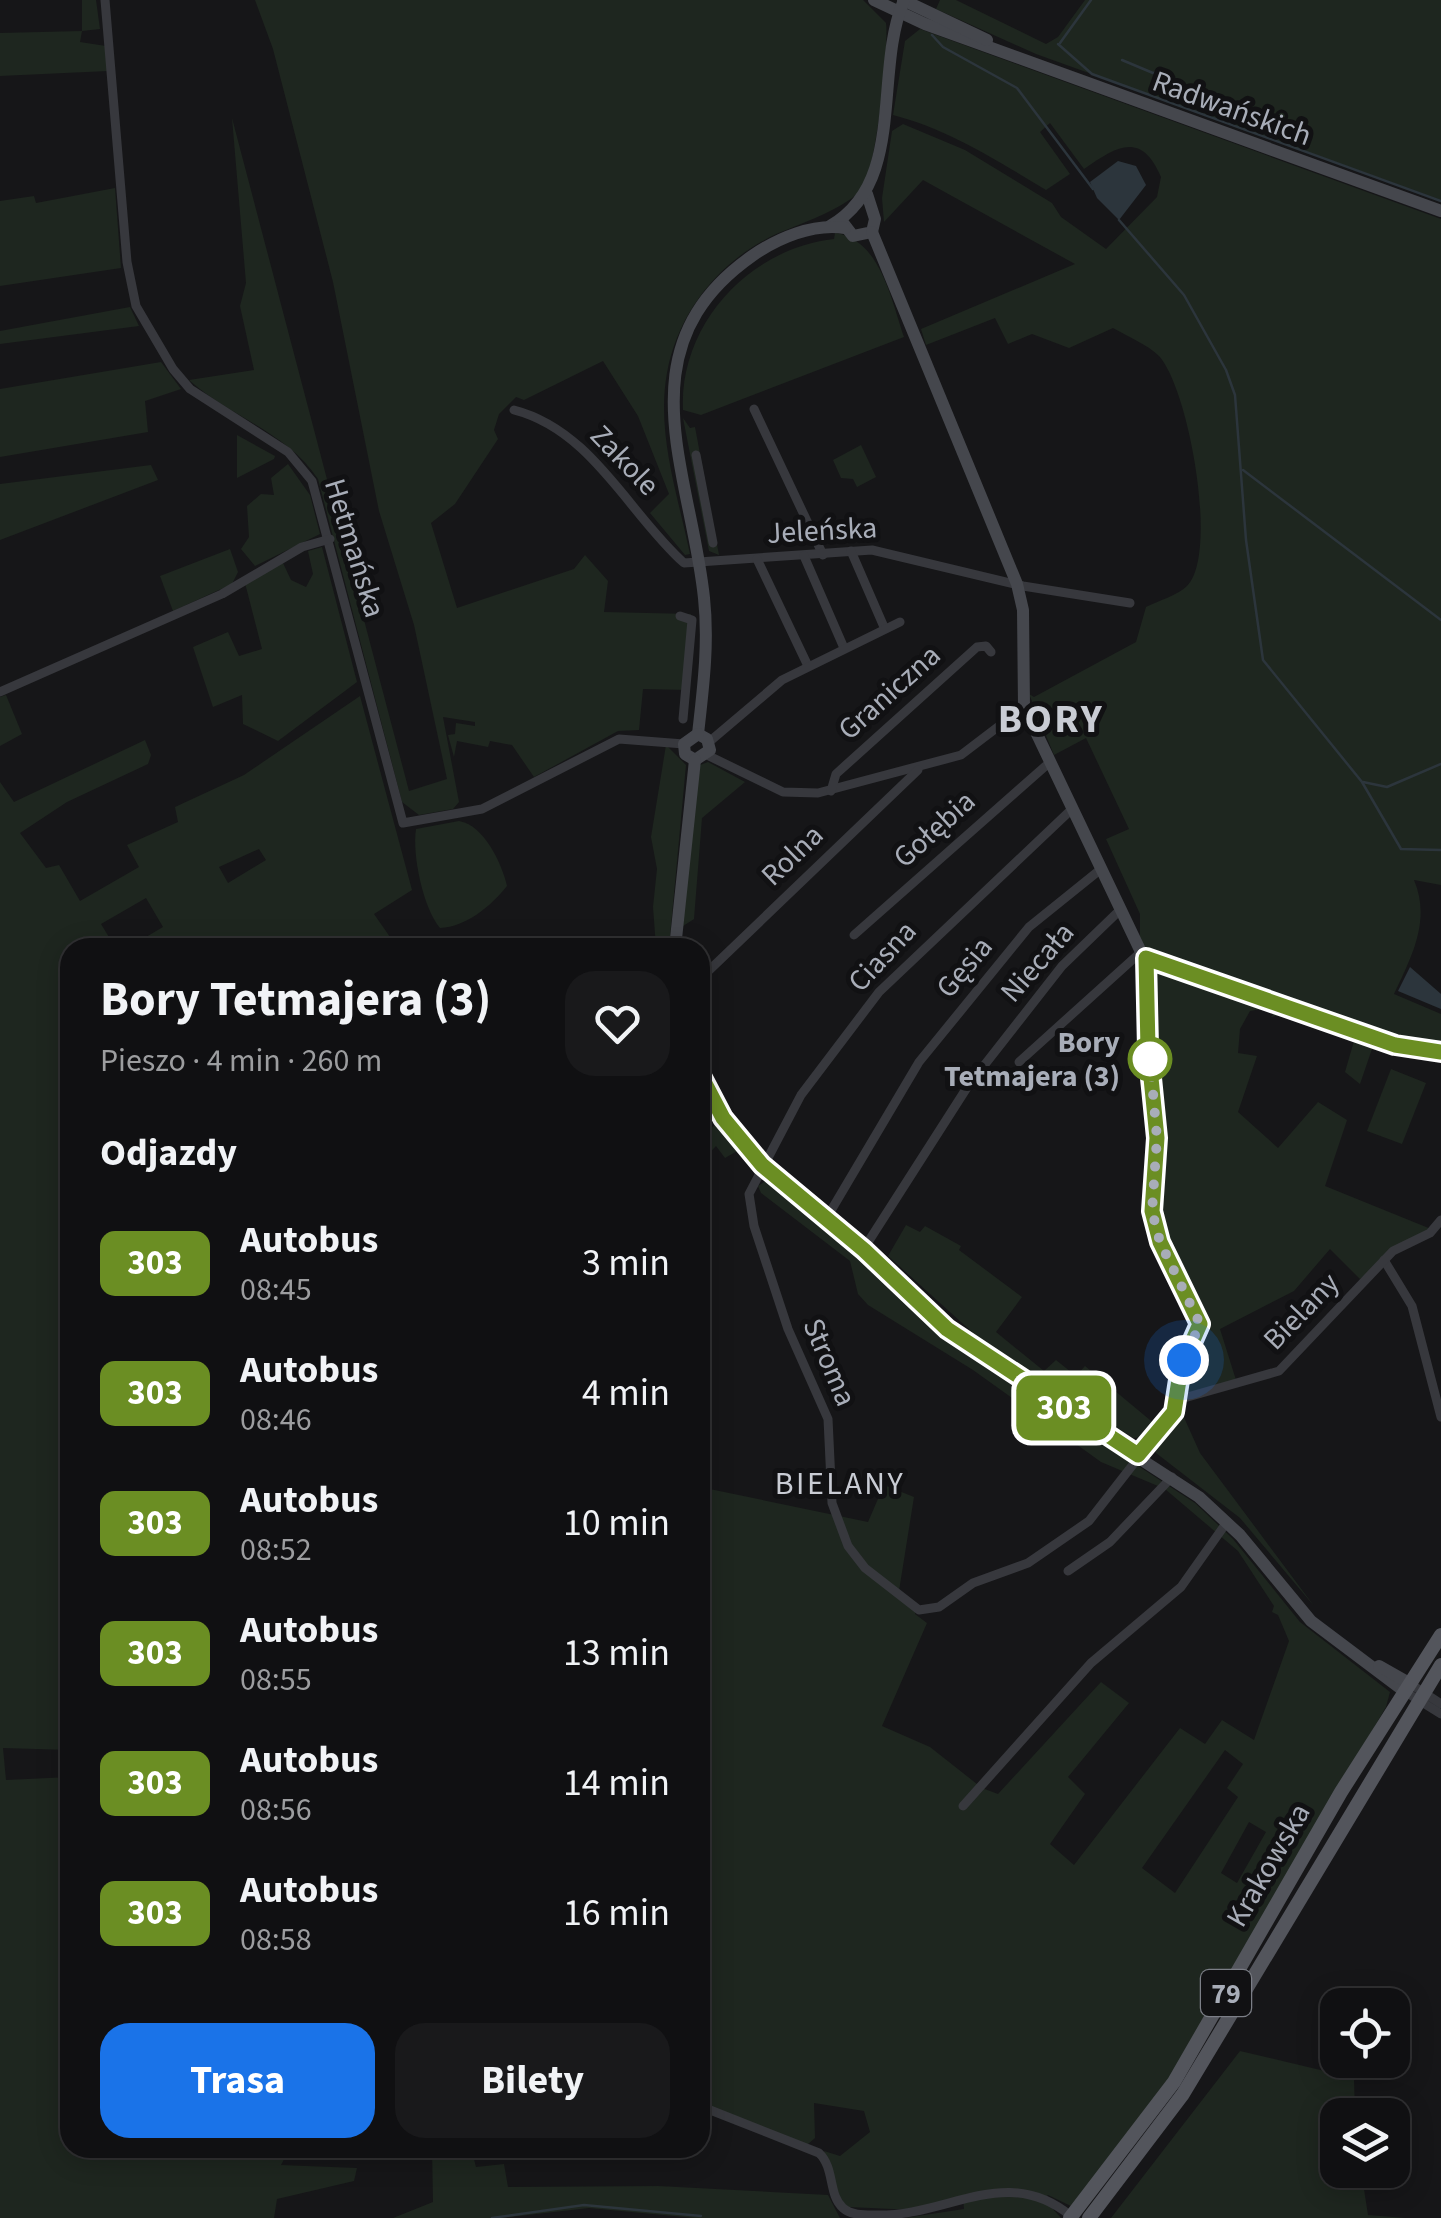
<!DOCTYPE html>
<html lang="pl">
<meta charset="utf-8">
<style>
:root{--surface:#101012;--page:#19191b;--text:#f1f3f6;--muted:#9c9d9f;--line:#303032;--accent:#1a73e8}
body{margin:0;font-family:"Source Sans 3",sans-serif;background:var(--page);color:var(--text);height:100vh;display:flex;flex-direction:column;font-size:38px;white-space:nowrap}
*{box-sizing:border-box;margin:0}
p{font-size:32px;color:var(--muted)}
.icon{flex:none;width:55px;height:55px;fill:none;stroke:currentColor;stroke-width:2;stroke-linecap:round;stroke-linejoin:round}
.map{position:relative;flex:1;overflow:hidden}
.panel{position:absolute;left:60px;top:938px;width:650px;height:1220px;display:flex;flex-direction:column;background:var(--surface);border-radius:30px;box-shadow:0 5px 25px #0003,0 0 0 2px var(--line)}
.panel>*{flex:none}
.badge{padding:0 20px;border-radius:15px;font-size:35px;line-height:65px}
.controls{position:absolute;left:1320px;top:1988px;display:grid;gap:20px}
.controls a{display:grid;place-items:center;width:90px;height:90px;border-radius:20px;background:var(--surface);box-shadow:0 5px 25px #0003,0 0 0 2px var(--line);font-size:50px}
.you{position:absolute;width:50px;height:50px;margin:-25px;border:8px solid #fff;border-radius:50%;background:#1a73e8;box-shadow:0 0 0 15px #1a73e833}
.map>.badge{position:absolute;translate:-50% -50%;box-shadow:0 0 0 5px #fff}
h2{padding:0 40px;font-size:38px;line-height:90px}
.round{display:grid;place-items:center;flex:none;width:105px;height:105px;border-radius:30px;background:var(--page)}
.overview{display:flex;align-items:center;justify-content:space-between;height:170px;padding:0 40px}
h1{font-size:48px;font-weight:700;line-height:75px}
.action{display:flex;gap:20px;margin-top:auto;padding:20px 40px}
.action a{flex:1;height:115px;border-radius:30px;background:var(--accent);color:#fff;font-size:40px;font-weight:700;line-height:115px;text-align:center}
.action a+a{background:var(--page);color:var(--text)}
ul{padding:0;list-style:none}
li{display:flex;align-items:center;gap:30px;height:130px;padding:0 40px}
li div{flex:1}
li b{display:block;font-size:38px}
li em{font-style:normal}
li .badge{min-width:110px;font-weight:700;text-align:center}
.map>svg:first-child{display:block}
.green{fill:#1e261f;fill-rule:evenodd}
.water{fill:#2c353c}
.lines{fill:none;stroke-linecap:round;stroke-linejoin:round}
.stream{stroke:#2c353c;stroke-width:2.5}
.street{stroke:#37383d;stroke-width:9}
.secondary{stroke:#45474d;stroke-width:12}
.primary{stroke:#53555c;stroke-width:14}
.line-casing{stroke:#fff;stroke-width:22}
.line{stroke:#6b8e23;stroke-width:15}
.walk{stroke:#a8adb8;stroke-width:10;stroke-dasharray:0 18}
.stop-dot{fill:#fff;stroke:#6b8e23;stroke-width:5}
.labels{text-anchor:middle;stroke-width:10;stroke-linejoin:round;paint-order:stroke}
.shield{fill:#111113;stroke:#7b7e86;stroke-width:2.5}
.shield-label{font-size:28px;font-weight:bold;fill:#a8adb8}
.street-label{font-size:30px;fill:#a8adb8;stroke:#111113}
.stop-label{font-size:30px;font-weight:bold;fill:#a8adb8;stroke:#111113;text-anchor:end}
.neighbourhood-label{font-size:32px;letter-spacing:2.5px;fill:#c9ccd4;stroke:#111113}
.district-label{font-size:40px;font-weight:bold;letter-spacing:2.5px;fill:#c9ccd4;stroke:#111113}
</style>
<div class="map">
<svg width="1441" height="2218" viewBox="0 0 1441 2218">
<rect width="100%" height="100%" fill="#161618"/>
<g class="green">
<path d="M82 0H96L100 29 82 31 80 42 106 46 108 71 0 76V33L82 31Z"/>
<path d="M255 0H863L886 23C889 47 876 172 862 189 847 206 813 219 791 228 728 251 679 306 667 373 656 432 678 496 690 554L685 555 650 513 669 494 638 416 603 361 524 400 516 397 499 414 494 430 498 439 455 504 431 523 457 608 574 569 585 555 608 581 604 612 691 614 688 690 643 689 639 730 618 731 534 777 512 745 490 741 488 747 457 741 454 757 448 735 455 734 456 723 475 726V722L443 717 459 802 453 809 419 815 402 802 318 479C287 432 230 417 189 380L254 370 240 306 246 283 232 118 409 791 447 779 414 625 379 511 333 282 273 49Z"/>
<path d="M940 0H956L1046 44 1058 37 1085 0H1441V200L1036 54 936 9Z"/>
<path d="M920 29 1441 219V885L1414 880C1431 920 1412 956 1394 994L1441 1014V1043L1425 1044 1377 1030 1376 1034 1150 955 1140 940V914L1106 839 1129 829 1086 738 1054 755 1029 694 1034 697 1136 642 1146 607C1158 601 1178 595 1187 586 1219 554 1189 389 1159 356 1148 345 1127 336 1113 328L1069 348 1032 334 1008 344 995 318 926 345 921 329 1075 264 923 180 884 222 882 198 892 131 903 124 965 150 1052 203 1061 217 1106 249 1157 197 1161 177C1141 130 1116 147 1084 169L1050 123 1040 132 1070 174 1046 190C996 160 950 130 893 115L905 41Z"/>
<path d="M115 188 121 268 0 286V201L34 196 36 203Z"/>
<path d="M835 233C880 239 891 299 904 337L701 415 683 410C679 323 751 248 834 239Z"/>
<path d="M130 307 139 326 0 344V331Z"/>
<path d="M161 362 181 389 145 401 148 432 0 457V389Z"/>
<path d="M683 418 690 428 695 427 719 555 709 551Z"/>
<path d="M237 435 275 456 274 459 237 478Z"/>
<path d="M861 445 876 477 857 487 853 479 841 478 833 460Z"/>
<path d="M288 464 310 495 320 534 255 566 241 549 249 537 247 506 261 494 274 495 271 478Z"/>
<path d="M151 465 158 480 0 540V484Z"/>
<path d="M322 547 357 682 278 741 243 724 242 695 213 707 193 647 228 632 239 656 262 649 245 583 283 563 291 580 306 587 313 574 308 551Z"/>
<path d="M230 549 238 572 232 584 173 611 160 576Z"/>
<path d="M6 695 22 734 0 746V697Z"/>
<path d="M360 696 412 890 374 914 397 947H129L163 927 146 898 101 924 115 947 70 948V1750L3 1748 6 1780 70 1777V2148H290L281 2165 357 2168 354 2181 277 2199 274 2218H0V782L14 802 145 740 151 755 148 764 67 802 20 833 46 868 59 865 80 901 139 867 127 845 178 822 175 807 244 775ZM259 849 266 860 228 883 219 867Z"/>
<path d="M666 745 686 765 669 947H656L653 907 657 869 651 837Z"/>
<path d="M708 762 745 782 702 818 694 919 680 928 700 765Z"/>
<path d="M459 821C484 825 502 864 507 886 491 906 466 927 440 928 423 908 412 855 416 829Z"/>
<path d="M1160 972 1266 1008 1250 1011 1240 1029 1238 1053 1257 1056 1238 1112 1278 1148 1318 1102 1347 1120 1325 1186 1431 1229 1360 1279 1330 1249 1294 1291 1220 1329 1236 1380 1184 1396 1185 1369 1205 1324 1165 1242 1156 1211 1162 1121 1151 974Z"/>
<path d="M1275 1011 1373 1046 1360 1084 1345 1072 1354 1041 1281 1015 1271 1017Z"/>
<path d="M1391 1069 1426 1083 1402 1144 1367 1131Z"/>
<path d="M719 1123 739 1150 725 1158 716 1146 700 1163V1149L711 1136 707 1130Z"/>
<path d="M767 1180 857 1253 968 1355 1195 1503 1233 1539 1300 1622 1390 1692 1386 1707 1164 2087 1073 2207 1048 2195 1044 2199 1061 2218H905L964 2209 963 2197 915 2210 848 2207 841 2201 824 2151 840 2156 870 2132 864 2111 814 2103 815 2138 807 2145 700 2104V2050L711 2010 700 2008V1487L868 1522 884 1485 914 1497 899 1591 917 1603 915 1614 927 1623 882 1726 930 1747 982 1788 998 1794 1101 1682 1129 1703 1068 1777 1085 1794 1050 1844 1074 1865 1180 1728 1205 1744 1222 1720 1254 1740 1289 1641 1278 1615 1272 1612 1274 1606 1238 1551 1165 1489 1101 1462 973 1370 868 1305 858 1294 850 1261 761 1193 758 1186ZM1225 1750 1243 1764 1227 1788 1238 1797 1175 1893 1142 1868ZM1249 1822 1266 1832 1237 1883 1221 1873Z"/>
<path d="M906 1225 920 1232 925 1226 961 1246 959 1250 1022 1297 996 1332 1044 1371 1056 1360 1076 1376 1085 1366 1156 1425 1144 1437 1133 1438 982 1341 888 1256Z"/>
<path d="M1182 1413 1200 1453 1314 1606 1240 1518 1156 1453 1153 1444Z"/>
<path d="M1240 2051 1354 2078 1355 2115H1338V2170H1361L1368 2215 1406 2218H1111Z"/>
<path d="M432 2148H471L476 2167 504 2164 508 2187 658 2186 828 2195 840 2218H695L589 2208 501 2218H393L433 2202Z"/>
</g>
<g class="water">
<path d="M1118 161 1136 166 1146 185 1119 220 1097 198 1090 182Z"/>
<path d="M1410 967 1441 994V1009L1398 991Z"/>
</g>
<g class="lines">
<g class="stream">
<path d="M932 35 943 47 1017 88 1093 189"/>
<path d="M1060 43 1091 0"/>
<path d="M1058 44 1092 74 1441 201"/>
<path d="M1122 60 1153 73 1167 71 1170 77"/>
<path d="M1119 220 1184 295 1226 370 1235 395 1246 540 1263 660 1362 782 1401 849 1441 850"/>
<path d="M1243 470 1441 620"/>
<path d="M1363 782 1387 787 1441 764"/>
<path d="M492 2218 584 2205 701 2216"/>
</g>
<g class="street">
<path d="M105 0 127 262 136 306 173 369 190 389 288 452 312 481 403 823 482 809 619 739 684 744"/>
<path d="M754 409 823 555"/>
<path d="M514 410C592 430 629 514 684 563L872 550 1023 586 1130 603"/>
<path d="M696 455 713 543"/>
<path d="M851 551 884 627"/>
<path d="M804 556 844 648"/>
<path d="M757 559 808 666"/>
<path d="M680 616 692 620 683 719"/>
<path d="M0 692 222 594 302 547 330 539"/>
<path d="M709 742 782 680 900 622"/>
<path d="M707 755 783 792 818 793 961 755 1024 707"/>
<path d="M831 791 836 774 977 647 986 646 991 652"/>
<path d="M1072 809 879 992 801 1095 749 1194 754 1226 788 1329 828 1419 832 1503 848 1546 865 1568 919 1610 939 1607 973 1583 1028 1563 1089 1521 1174 1412 1181 1367 1201 1325 1161 1242 1152 1211 1157 1138 1148 1048 1146 958"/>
<path d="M854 935 1049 763"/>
<path d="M700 979 918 770"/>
<path d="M1019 1062 1141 952"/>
<path d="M826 1219 919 1062 1029 927 1101 869"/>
<path d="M863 1250 968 1086 1062 966 1120 910"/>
<path d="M1384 1260 1412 1306 1441 1417"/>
<path d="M1177 1400 1279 1371 1393 1251 1430 1233 1441 1220"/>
<path d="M1068 1571 1110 1542 1172 1477"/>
<path d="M1409 1683 1441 1704"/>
<path d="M1404 1691 1441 1714"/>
<path d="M963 1806 1091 1663 1181 1587 1227 1522"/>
<path d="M700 2106 819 2153C835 2168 828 2195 843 2208 851 2215 863 2215 873 2215 948 2218 1005 2162 1071 2216"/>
</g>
<g class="secondary">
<path d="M874 0 925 24 1441 211"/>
<path d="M903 0 987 40"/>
<path d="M843 223 853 236 872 232 875 219 867 194"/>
<path d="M830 226C907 182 873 73 904 0"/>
<path d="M872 232 1017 584 1023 610 1024 707 1141 952 1161 965 1395 1045 1441 1052"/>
<path d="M698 734C703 689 709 644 704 598 691 472 621 348 752 256 778 238 813 223 845 228"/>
<path d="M695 760 710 750 707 739 698 734"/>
<path d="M695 760 685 754 684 744 698 734"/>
<path d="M675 948 695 760"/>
<path d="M700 1075 723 1117 762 1165 863 1250 935 1318 986 1359 1199 1497 1240 1535 1311 1621 1404 1691"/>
<path d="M1379 1666 1409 1683"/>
</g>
<g class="primary">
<path d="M1070 2218 1174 2082 1341 1792 1441 1635"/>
<path d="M1089 2218 1183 2094 1441 1665"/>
</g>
</g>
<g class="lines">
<g class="line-casing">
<path id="line" d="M700 1074 723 1118 762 1165 864 1250 947 1329 1138 1455 1174 1412 1181 1367 1200 1324 1160 1242 1152 1211 1157 1138 1148 1048 1146 958 1395 1045 1441 1052"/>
</g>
<use href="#line" class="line"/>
<path class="walk" d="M1150 1059 1157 1138 1152 1211 1160 1242 1200 1324 1184 1360"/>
</g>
<circle class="stop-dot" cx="1150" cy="1059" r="20"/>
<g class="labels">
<rect class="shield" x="1201" y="1970" width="50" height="46" rx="8"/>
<g class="shield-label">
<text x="1226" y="2003">79</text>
</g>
<g class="street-label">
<text transform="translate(1232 108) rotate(20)" y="10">Radwańskich</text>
<text transform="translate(625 460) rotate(46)" y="10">Zakole</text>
<text transform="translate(822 530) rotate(-3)" y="10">Jeleńska</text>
<text transform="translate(355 548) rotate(73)" y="10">Hetmańska</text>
<text transform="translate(889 692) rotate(-42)" y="10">Graniczna</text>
<text transform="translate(934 829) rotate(-42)" y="10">Gołębia</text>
<text transform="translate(792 855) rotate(-44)" y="10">Rolna</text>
<text transform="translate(882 956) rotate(-47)" y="10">Ciasna</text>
<text transform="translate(1037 962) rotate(-49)" y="10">Niecała</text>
<text transform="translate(964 967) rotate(-50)" y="10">Gęsia</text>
<text transform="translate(1301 1311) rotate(-46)" y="10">Bielany</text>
<text transform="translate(830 1362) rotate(67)" y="10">Stroma</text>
<text transform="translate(1268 1865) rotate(-60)" y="10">Krakowska</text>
</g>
<g class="stop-label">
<text x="1120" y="1052">Bory<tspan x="1120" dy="34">Tetmajera (3)</tspan></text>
</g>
<g class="neighbourhood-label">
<text x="840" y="1494">BIELANY</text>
</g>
<g class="district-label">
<text x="1051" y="732">BORY</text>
</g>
</g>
</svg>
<div class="controls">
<a><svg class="icon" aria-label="locate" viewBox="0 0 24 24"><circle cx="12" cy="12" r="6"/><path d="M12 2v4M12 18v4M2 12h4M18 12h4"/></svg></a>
<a><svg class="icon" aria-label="layers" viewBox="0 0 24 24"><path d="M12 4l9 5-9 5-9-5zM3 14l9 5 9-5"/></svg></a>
</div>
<div class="you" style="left:1184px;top:1360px"></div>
<b class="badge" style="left:1064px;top:1408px;background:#6b8e23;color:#fff">303</b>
<section class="panel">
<div class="overview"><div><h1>Bory Tetmajera (3)</h1><p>Pieszo · 4 min · 260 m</p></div><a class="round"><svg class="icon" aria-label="heart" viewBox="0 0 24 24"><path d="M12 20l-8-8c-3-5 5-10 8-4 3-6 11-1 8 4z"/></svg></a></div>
<h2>Odjazdy</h2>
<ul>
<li><span class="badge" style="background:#6b8e23;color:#fff">303</span><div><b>Autobus</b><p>08:45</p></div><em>3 min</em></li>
<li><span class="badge" style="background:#6b8e23;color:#fff">303</span><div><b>Autobus</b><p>08:46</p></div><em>4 min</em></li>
<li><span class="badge" style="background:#6b8e23;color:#fff">303</span><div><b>Autobus</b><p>08:52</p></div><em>10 min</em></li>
<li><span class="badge" style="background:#6b8e23;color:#fff">303</span><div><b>Autobus</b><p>08:55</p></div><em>13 min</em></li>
<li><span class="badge" style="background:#6b8e23;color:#fff">303</span><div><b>Autobus</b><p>08:56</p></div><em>14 min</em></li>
<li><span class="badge" style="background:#6b8e23;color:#fff">303</span><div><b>Autobus</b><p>08:58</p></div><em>16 min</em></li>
</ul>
<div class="action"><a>Trasa</a><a>Bilety</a></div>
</section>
</div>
